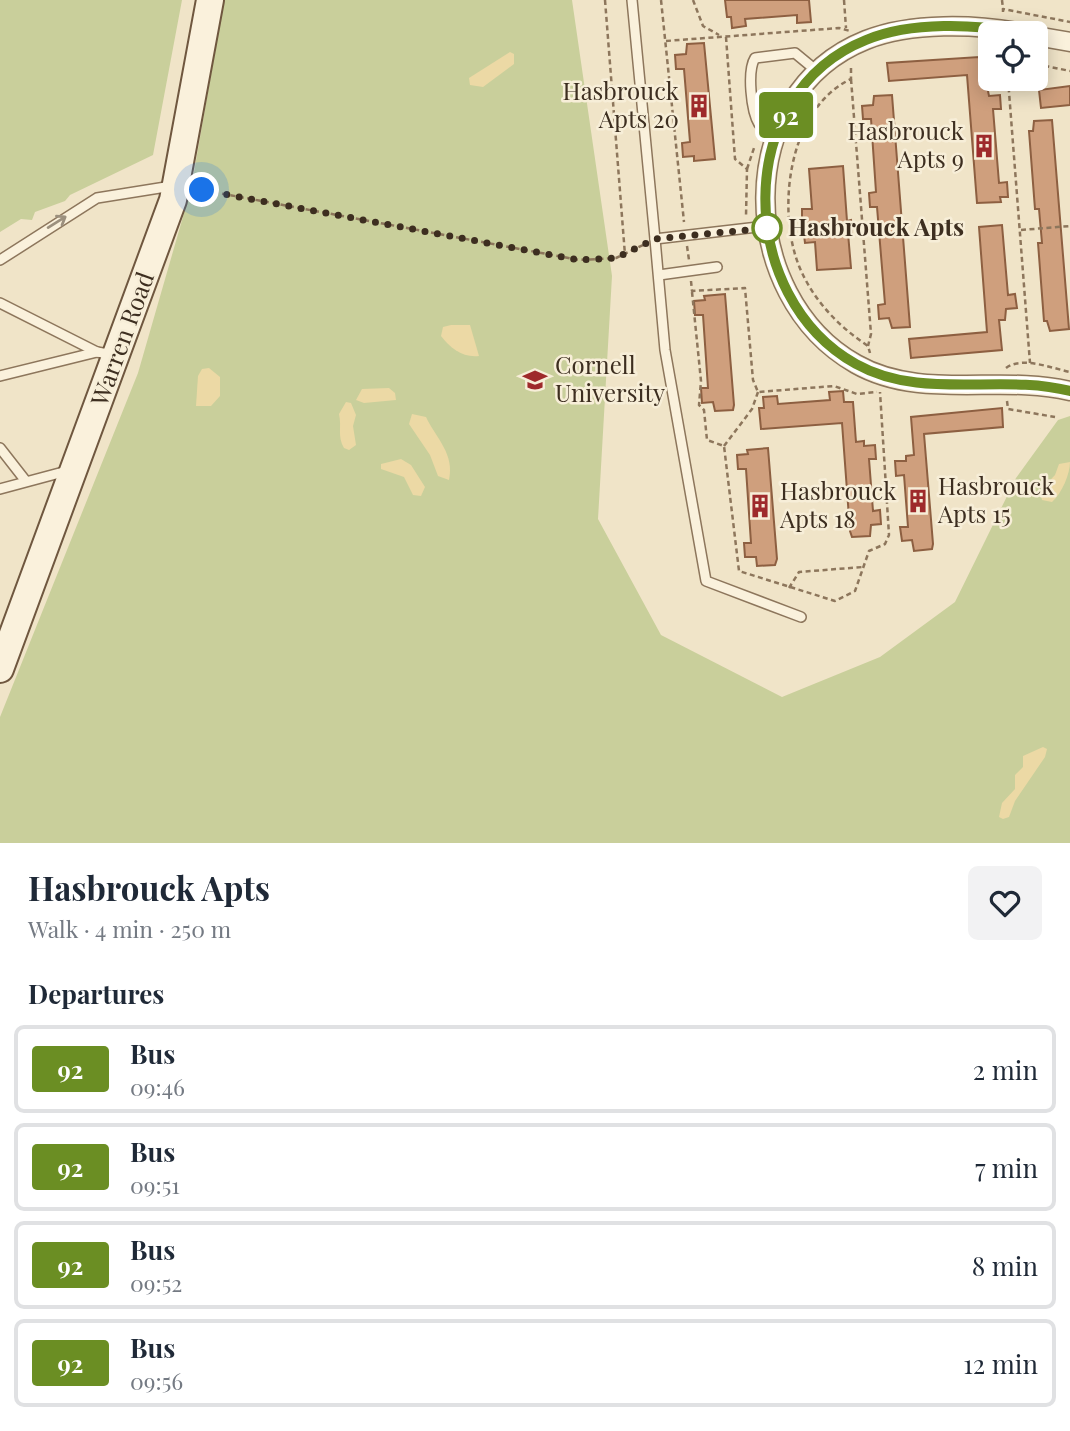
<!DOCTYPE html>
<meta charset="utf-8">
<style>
:root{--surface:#fff;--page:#f2f2f3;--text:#1f2937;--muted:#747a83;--line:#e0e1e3}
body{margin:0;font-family:"Playfair Display",serif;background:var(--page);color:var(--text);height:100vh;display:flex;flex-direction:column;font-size:26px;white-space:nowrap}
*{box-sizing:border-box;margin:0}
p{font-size:23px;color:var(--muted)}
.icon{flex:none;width:38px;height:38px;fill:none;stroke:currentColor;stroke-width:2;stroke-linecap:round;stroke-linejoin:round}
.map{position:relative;height:843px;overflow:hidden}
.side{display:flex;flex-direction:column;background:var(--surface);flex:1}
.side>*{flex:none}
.badge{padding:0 14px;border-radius:5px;font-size:24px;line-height:46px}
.controls{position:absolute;left:978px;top:21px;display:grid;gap:14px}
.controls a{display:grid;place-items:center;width:70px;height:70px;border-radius:10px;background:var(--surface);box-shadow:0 4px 18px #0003;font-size:35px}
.you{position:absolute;width:35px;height:35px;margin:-18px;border:5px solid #fff;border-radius:50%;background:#1a73e8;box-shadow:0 0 0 10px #1a73e833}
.map>.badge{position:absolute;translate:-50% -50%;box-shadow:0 0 0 4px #fff}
h2{padding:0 28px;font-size:26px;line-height:63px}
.round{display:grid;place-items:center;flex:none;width:74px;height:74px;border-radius:10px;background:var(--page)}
.overview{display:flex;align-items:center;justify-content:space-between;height:119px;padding:0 28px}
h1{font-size:33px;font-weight:700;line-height:52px}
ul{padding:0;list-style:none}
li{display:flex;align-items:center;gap:21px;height:88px;margin:0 14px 10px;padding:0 14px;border:4px solid var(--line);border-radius:10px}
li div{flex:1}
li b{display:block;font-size:26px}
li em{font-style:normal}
li .badge{min-width:77px;font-weight:700;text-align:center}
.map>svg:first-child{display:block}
.green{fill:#c9cf9b}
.sand{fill:#ecd9a5}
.building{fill:#cf9f7d;stroke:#8d5f41;stroke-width:2}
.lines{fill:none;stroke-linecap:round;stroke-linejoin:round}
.lane-casing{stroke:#8d765c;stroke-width:12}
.street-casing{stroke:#8d765c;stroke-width:21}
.secondary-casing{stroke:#6f573f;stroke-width:30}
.path{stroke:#8d765c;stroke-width:2.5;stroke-dasharray:5 3.5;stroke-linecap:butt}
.lane{stroke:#faf1dc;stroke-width:9}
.street{stroke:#faf1dc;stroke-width:18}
.secondary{stroke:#faf1dc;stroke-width:26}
.oneway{stroke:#9c907e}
.line-casing{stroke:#fff;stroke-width:16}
.line{stroke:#6b8e23;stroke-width:10}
.walk{stroke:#3d2e20;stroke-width:7;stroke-dasharray:0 12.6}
.stop-dot{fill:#fff;stroke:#6b8e23;stroke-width:3.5}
.labels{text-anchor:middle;stroke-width:5;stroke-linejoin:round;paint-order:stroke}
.poi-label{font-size:24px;fill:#3d2e20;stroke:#f7eed8;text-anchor:start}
.stop-label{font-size:24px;font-weight:bold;fill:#3d2e20;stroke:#f7eed8;text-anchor:start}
.street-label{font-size:24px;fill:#3d2e20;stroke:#f7eed8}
</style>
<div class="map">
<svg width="1070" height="843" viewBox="0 0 1070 843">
<rect width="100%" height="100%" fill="#f0e4c8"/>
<g class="green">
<path d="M0 0H182L153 155 70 195 65 201 35 212 32 220 21 219 0 232Z"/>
<path d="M224 0H572L612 276 598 519 661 635 782 697 880 657 955 602 1016 478 1058 420 1070 416V843H0V717L138 373 191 189Z"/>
</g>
<g class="sand">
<path d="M510 52 514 54V64L483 87 470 85 469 78Z"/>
<path d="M451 325H470L479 356C463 358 450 348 441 336L443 327Z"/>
<path d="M209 368 220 377V396L211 406H196L198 376 202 369Z"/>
<path d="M389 388 395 393 396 400 364 403 356 400 362 389Z"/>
<path d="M346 402 351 403 356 415 353 426 356 445 349 450 344 448C337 436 342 427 339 414Z"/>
<path d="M412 414 426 417C436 438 455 454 449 480L438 476 430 455 409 424Z"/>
<path d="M401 459 411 465 425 487 421 496 413 495 404 477 381 469V464Z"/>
<path d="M1070 462C1070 474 1062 493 1052 502L1042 500 1040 491 1055 475 1059 464Z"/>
<path d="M1043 747 1047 749 1045 757 1015 801 1009 817 1003 819 999 817 1002 803 1015 789V775L1023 767V756Z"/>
</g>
<g class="building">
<path d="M725 0H809L811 22 797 23V15L745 19 746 26 732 28 731 17H727Z"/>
<path d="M704 43 715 159 694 161V156L683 157 682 143 690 142 684 69H676L675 55 686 54 687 44Z"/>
<path d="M979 57 981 86H987L989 96 1000 95 1001 109H993L999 183 1007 182 1008 197H1000L1001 202 977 203 967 75 889 81 887 63Z"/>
<path d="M1070 86V105L1041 108 1039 90Z"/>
<path d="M892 95 910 327 892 328 889 318 879 319 878 305 885 304 877 207H870L869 193 876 192 871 119H863L862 106 873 105 874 96Z"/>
<path d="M1052 120 1069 329 1050 331 1047 321H1044L1038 243H1042L1039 209H1035L1029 131H1033L1034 121Z"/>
<path d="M843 166 847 221 851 220 852 233H848L851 268 817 270 815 242 805 243 802 219V209H812L809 169Z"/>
<path d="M1002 225 1008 295 1015 294 1017 308 1006 309 1005 320H999L1002 350 911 358 909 339 987 332 979 227Z"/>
<path d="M725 294 734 405 733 410 715 411 713 402 702 403 701 388H708L703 315H695L694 301 705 300 704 296Z"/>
<path d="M843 391 844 402H853L856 442 864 441V446L875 445 876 459H869L873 511 880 510 881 524 871 525 870 536 852 537 850 531 842 423 761 429 759 408H764L763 397 777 396 778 404 830 400 829 392Z"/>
<path d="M1002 408 1003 427 924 434 933 544 932 549 914 551 912 540 902 541 900 527H908L904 475 896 476 895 461H906V456L914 455 911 417Z"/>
<path d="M768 448 777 559 775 565 757 566 756 557H745L744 543H751L746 469H738L737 455 748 454 747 450Z"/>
</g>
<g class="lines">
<g class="lane-casing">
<g id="lane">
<path d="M632 0 655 239 766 226"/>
<path d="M775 140C770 135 763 130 759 124 751 111 747 71 755 58L795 53 818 72"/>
<path d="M655 239 665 350 706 581 801 617"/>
<path d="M0 260 97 198 172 186"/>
<path d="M659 275 717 267"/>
<path d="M0 303 97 352"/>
<path d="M0 376 97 352 114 355"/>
<path d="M0 448 25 480"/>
<path d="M0 489 67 471"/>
</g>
</g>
<g class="street-casing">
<g id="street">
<path d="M1023 33C976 24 911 22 866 40 731 94 736 296 856 364 921 401 1000 374 1070 391"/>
<path d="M1036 36 1070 42"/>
</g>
</g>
<g class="secondary-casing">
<path id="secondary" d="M0 669 173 200 210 0"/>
</g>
<g class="path">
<path d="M605 0 625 255"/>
<path d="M661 0 684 222"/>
<path d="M693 0 703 26 719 35"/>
<path d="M844 0 846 28"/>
<path d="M1002 0 1003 9"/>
<path d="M1003 12V9L1070 22"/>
<path d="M726 37 735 159 747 169 746 216"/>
<path d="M666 41 839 28 850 31"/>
<path d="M1036 64 1070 71"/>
<path d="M851 68V79C789 108 776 208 799 266 813 300 838 326 868 346L870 353"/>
<path d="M851 79 871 334 868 346"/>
<path d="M1008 79 1030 363"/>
<path d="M747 169 755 145"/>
<path d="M197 189 579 260 616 258 643 245"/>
<path d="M1021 230 1070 226"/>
<path d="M687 246 689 260"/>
<path d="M691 281 692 291 745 288 753 380 758 392 834 386 857 394 877 392"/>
<path d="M692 292 701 381 699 405 704 410 707 440 724 446 739 571 835 601 855 591 869 551 885 544 889 535 880 392"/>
<path d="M1006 368C1022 356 1051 368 1070 372"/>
<path d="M1007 401 1008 409 1055 417"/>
<path d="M724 446 752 409 758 392"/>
<path d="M789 588 799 572 863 567"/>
</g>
<use href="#lane" class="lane"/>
<use href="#street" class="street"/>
<use href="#secondary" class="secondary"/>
</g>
<defs><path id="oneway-shaft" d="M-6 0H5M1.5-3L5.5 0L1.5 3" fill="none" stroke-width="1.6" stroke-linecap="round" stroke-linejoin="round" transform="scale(1.75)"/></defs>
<use class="oneway" href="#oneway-shaft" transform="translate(57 222) rotate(-32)"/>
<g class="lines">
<g class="line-casing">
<path id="line" d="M1023 33C976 24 911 21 866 40 731 94 736 297 856 364 922 401 1000 373 1070 391"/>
</g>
<use href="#line" class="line"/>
<path class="walk" d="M202 190 579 260 616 258 655 239 767 228"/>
</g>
<defs>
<g id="building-bare" transform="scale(1.89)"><path d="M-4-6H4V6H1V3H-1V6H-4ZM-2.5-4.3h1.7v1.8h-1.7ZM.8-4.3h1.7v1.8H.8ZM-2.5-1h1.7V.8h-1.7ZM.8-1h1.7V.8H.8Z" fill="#9e2a2b" stroke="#f7eed8" stroke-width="2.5" paint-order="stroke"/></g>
<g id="university-bare" transform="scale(1.89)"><path d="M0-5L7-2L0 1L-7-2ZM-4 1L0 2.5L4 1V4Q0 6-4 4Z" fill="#9e2a2b" stroke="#f7eed8" stroke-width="2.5" paint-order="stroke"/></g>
</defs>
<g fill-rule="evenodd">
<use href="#building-bare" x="699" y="106"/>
<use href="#building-bare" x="984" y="146"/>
<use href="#university-bare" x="535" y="380"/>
<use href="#building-bare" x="918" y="501"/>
<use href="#building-bare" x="760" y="506"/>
</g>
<circle class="stop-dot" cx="767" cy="228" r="14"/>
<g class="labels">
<g class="poi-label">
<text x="679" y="100" text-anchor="end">Hasbrouck<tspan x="679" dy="28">Apts 20</tspan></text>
<text x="964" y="140" text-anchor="end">Hasbrouck<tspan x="964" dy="28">Apts 9</tspan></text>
<text x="555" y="374">Cornell<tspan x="555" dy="28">University</tspan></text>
<text x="938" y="495">Hasbrouck<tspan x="938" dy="28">Apts 15</tspan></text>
<text x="780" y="500">Hasbrouck<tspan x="780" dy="28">Apts 18</tspan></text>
</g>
<g class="stop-label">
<text x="788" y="236">Hasbrouck Apts</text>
</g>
<g class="street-label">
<text transform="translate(123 339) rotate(-70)" y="8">Warren Road</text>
</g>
</g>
</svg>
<div class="controls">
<a><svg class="icon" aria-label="locate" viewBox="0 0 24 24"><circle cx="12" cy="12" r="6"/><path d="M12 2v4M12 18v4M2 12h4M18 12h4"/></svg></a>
</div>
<div class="you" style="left:202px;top:190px"></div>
<b class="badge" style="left:786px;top:115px;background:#6b8e23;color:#fff">92</b>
</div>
<section class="side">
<div class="overview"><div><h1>Hasbrouck Apts</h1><p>Walk · 4 min · 250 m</p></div><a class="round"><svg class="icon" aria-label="heart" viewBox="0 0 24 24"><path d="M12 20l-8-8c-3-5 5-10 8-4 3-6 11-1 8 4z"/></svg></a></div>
<h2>Departures</h2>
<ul>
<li><span class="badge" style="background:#6b8e23;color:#fff">92</span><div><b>Bus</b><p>09:46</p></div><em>2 min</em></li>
<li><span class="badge" style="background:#6b8e23;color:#fff">92</span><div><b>Bus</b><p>09:51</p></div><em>7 min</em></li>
<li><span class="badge" style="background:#6b8e23;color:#fff">92</span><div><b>Bus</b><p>09:52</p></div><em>8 min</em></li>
<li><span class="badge" style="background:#6b8e23;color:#fff">92</span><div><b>Bus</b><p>09:56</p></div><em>12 min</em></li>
</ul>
</section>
